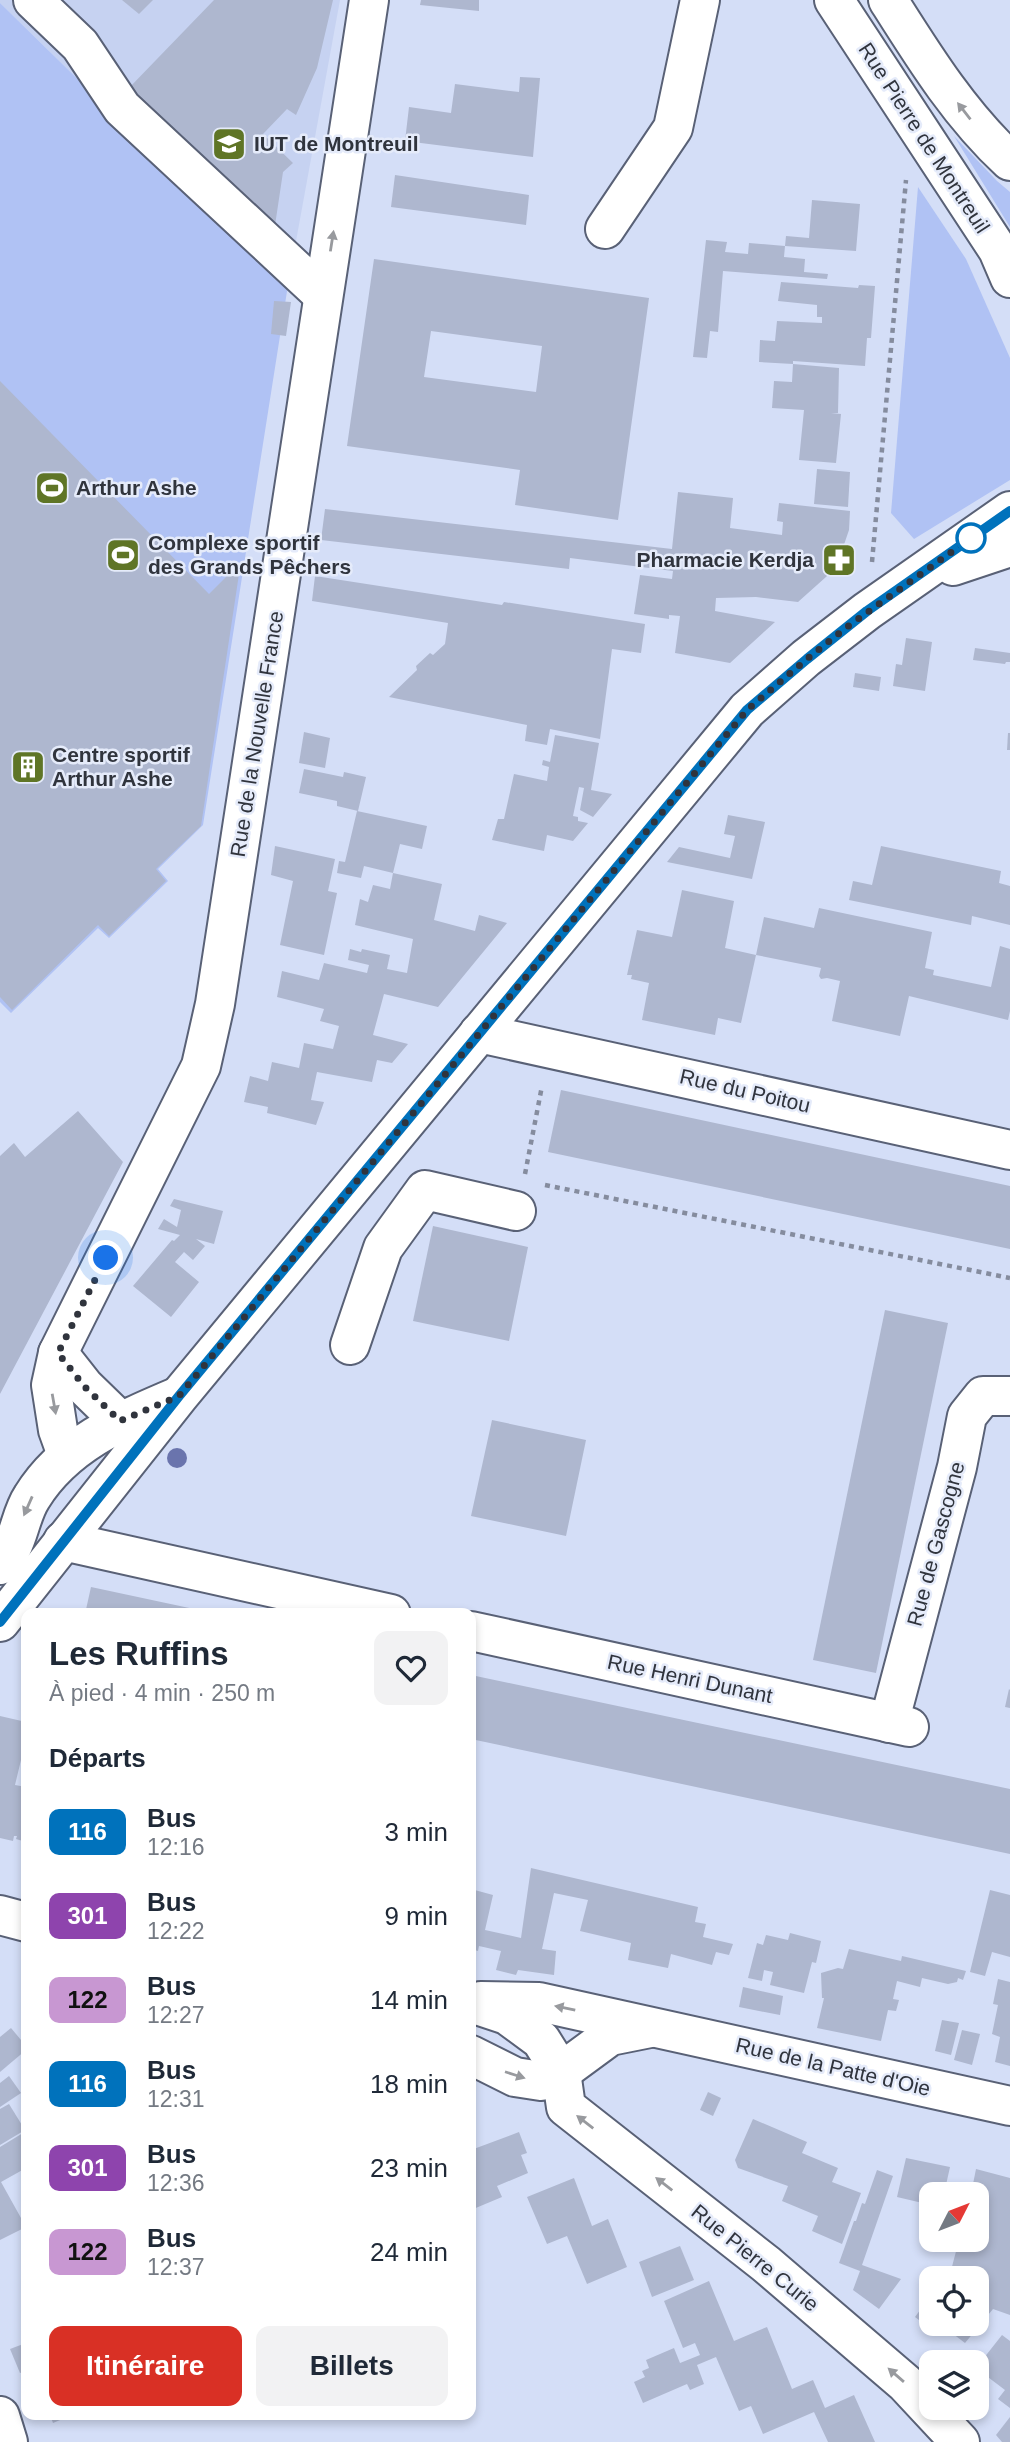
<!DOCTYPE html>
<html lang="fr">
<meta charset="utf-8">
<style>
:root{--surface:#fff;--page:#f2f2f3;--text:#1f2937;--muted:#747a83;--accent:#d93025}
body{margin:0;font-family:Arial,sans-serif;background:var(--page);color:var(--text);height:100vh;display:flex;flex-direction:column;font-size:26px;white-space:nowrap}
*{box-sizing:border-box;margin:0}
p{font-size:23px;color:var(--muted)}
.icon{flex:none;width:38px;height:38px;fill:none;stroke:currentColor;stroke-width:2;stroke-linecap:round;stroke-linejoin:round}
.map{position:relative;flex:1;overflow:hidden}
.panel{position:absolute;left:21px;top:1608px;width:455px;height:812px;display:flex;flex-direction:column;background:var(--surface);border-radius:14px;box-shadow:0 4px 10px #0003}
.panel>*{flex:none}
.badge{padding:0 14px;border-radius:10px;font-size:24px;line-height:46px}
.needle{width:46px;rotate:48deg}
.fabs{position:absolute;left:919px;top:2182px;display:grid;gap:14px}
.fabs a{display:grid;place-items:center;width:70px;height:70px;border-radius:14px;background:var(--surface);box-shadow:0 4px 10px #0003;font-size:35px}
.you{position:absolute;width:35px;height:35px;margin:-18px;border:5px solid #fff;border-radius:50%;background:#1a73e8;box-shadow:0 0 0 10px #1a73e833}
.map>.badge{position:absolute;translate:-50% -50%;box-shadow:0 0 0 4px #fff}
h2{padding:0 28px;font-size:26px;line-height:63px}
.round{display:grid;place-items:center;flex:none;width:74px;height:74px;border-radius:14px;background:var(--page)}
.headline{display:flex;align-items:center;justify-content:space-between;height:119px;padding:0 28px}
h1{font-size:33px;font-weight:600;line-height:52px}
.cta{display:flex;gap:14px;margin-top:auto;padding:14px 28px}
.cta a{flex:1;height:80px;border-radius:14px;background:var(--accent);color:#fff;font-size:28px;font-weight:600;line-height:80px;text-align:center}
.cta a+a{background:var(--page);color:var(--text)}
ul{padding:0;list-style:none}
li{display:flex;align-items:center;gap:21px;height:84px;padding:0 28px}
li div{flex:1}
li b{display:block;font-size:26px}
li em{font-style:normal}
li .badge{min-width:77px;font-weight:700;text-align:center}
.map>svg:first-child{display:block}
.built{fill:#c6d2f1}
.green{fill:#b0c2f4}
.building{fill:#aeb7cf;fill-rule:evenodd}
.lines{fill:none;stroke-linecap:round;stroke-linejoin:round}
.minor-casing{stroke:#596176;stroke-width:42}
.major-casing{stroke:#596176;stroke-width:42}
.path{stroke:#858c9e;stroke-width:4.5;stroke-dasharray:5 5;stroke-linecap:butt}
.minor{stroke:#fff;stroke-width:38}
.major{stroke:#fff;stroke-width:38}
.tree{fill:#6a74ad}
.oneway{fill:#989a9e}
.line-casing{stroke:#fff;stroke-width:16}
.line{stroke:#0072bc;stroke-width:10}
.walk{stroke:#30343d;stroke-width:7;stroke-dasharray:0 12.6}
.stop-dot{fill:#fff;stroke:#0072bc;stroke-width:3.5}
.labels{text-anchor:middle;stroke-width:5;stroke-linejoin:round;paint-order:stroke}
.street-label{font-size:21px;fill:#30343d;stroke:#e5ebfa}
.poi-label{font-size:21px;font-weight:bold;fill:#30343d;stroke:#e5ebfa;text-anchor:start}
</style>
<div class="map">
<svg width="1010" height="2442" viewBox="0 0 1010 2442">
<rect width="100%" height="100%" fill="#d4def7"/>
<path class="built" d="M0 0H340L288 285 0 3Z"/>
<g class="green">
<path d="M0 3 288 285 203 825 158 869 168 881 109 938 98 928 11 1013 0 1002Z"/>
<path d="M954 136 997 181 1010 192V227Z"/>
<path d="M918 187 966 259 1010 358V480L914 539 891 513Z"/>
</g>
<g class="building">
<path d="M122 0H153L139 14Z"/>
<path d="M214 0H333L317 68 296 115 287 109 263 134 293 163 283 172 274 232 128 89Z"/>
<path d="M421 0H479V11L420 5Z"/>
<path d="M520 77 540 78 533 157 405 141 409 107 451 113 455 84 519 92Z"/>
<path d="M395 175 529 195 526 225 391 207Z"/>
<path d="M812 200 860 204 856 251 785 246 786 236 809 238Z"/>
<path d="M706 240 727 242 725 252 748 254 749 243 785 246 784 257 805 259 804 272 828 274 827 279 723 271 718 332 710 331 707 358 693 357Z"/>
<path d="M374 259 649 298 618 520 515 505 520 470 347 446ZM431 331 542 346 536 392 424 377Z"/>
<path d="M781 282 858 288 859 285 875 286 871 338H867L865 366 793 361V364L759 362 760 340 775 341 777 321 822 323V317H817V305L778 301Z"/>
<path d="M274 301 291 302 286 336 271 334Z"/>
<path d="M793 364 839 368 838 413H831L841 414 836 463 799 460 804 410 772 408 774 381 792 382Z"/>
<path d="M0 381 209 594 231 572 239 574 201 826 156 869 166 881 109 936 98 925 12 1010 0 997Z"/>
<path d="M817 469 850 472 848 507 814 504Z"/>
<path d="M678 492 733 498 730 528 782 535 783 522 777 521 779 503 850 511 849 530 836 568 798 602 756 597 716 598 715 611 775 622 730 663 675 653 680 616 669 615V619L634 614 640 575 672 579 673 571 570 558 569 569 321 540 325 509 672 549Z"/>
<path d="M315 576 502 605 504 602 645 624 641 653 612 649 600 739 550 729 547 745 525 741 527 725 389 697 417 670 416 666 430 653 433 655 445 644 448 623 312 601Z"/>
<path d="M906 638 932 642 925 691 893 686 896 664 902 665Z"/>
<path d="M975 648 1010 653V662H1006L1005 664 973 660Z"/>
<path d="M855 673 881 677 879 691 853 687Z"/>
<path d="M304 732 330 738 325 768 299 763Z"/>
<path d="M1008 733H1010V750H1007Z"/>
<path d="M555 735 599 743 591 790 612 794 593 817 580 810 584 788 579 787 573 816 578 817V821L588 823 573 841 547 835 544 851 492 840 498 819H504L514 774 547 781 549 767 542 765 543 760 550 762Z"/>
<path d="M304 769 343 777 344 772 366 777 358 811 337 806V801L299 793Z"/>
<path d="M357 811 427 826 422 849 400 844 393 873 364 866 361 878 337 873 339 861 345 862Z"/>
<path d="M728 815 765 822 752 879 667 862 679 847 730 858 735 836 724 834Z"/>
<path d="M275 846 335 859 328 891 337 893 324 955 280 945 293 881 271 875Z"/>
<path d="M881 846 1001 871 999 883 1010 886V925L972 916 971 925 849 900 853 881 872 885Z"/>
<path d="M393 873 442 884 434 920 475 931 479 915 507 923 438 1007 384 994 373 1035 408 1044 392 1063 377 1060 372 1082 317 1072 311 1100 324 1102 316 1125 267 1113 268 1107 244 1102 250 1076 268 1081 272 1062 299 1068 304 1043 333 1049 339 1026 320 1021 324 1009 277 997 282 971 319 980 324 963 367 973 369 965 348 960 350 949 361 952 362 949 390 955 387 969 407 973 413 939 355 925 360 899 368 902 373 885 390 889Z"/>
<path d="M682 890 734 901 725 948 756 955 741 1023 718 1018 715 1035 642 1020 649 983 631 979 632 975H627L637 930 672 937Z"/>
<path d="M819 908 932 932 925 968 934 970 933 975 991 987 1000 946 1010 949V1011L1008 1020 909 996 900 1036 832 1021 840 981 827 978 821 979 819 976 821 968 756 955 764 917 814 928Z"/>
<path d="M561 1090 1010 1186V1249L548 1152Z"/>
<path d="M78 1111 123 1162 0 1394V1156L14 1143 25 1157Z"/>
<path d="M174 1199 223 1211 214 1244 196 1239 205 1246 193 1260 184 1252 175 1262 199 1282 171 1317 133 1286 172 1240 174 1241 180 1235 158 1229 164 1219 177 1227 181 1210 170 1206Z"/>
<path d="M433 1226 528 1247 509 1341 413 1321Z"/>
<path d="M885 1310 948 1323 876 1673 813 1660Z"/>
<path d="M492 1420 586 1440 566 1536 471 1516Z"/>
<path d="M91 1587 208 1612V1614H85Z"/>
<path d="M471 1675 1010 1789V1854L471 1739Z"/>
<path d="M1009 1689 1010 1690V1708L1005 1707Z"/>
<path d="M0 1716 26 1722V1739L15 1785 26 1787V1842L16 1839 17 1836H14L13 1841 0 1838Z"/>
<path d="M531 1868 698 1907 695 1922 706 1924 703 1937 733 1944 729 1955 716 1952 712 1965 671 1954 668 1968 628 1960 631 1943 580 1931 588 1900 554 1893 542 1949 556 1951 554 1975 518 1970 516 1975 496 1970 501 1951 479 1946 478 1951 471 1949V1889L493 1895 485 1930 521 1938Z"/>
<path d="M990 1890 1010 1895V1957L992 1952 985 1976 970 1972Z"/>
<path d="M790 1933 821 1941 816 1963 812 1962 804 1993 770 1985 773 1972 764 1970 762 1981 748 1978 757 1943 763 1945 766 1935 788 1940Z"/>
<path d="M849 1949 901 1961 902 1956 966 1971 963 1980 958 1978 957 1982 948 1984 922 1978 920 1987 897 1981 893 1999 899 2000 896 2011 888 2010 881 2041 817 2028 824 1998H822L821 1973 838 1968 843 1969Z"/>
<path d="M998 1979 1010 1982V2066L995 2062 1000 2037 992 2034 998 2005 993 2004Z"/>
<path d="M743 1987 783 1996 780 2015 739 2007Z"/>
<path d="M942 2020 959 2023 951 2055 935 2051Z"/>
<path d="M11 2028 26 2046V2050L0 2072V2037Z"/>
<path d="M962 2030 980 2034 972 2065 954 2060Z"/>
<path d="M9 2076 21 2093 0 2107V2083Z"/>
<path d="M708 2092 721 2098 713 2116 700 2110Z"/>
<path d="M9 2104 25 2130 0 2145V2109Z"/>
<path d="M753 2119 807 2142 802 2153 838 2168 832 2182 861 2193 842 2244 812 2231 818 2216 782 2201 788 2186 738 2168 735 2160Z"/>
<path d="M519 2132 527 2153 521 2155 528 2173 497 2186 502 2197 471 2210V2150Z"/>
<path d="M23 2133 26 2140V2168L1 2182 26 2227 0 2240V2147Z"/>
<path d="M906 2158 950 2167 944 2194H931V2205L897 2197Z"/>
<path d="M976 2169 1010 2178V2315L993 2309 965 2343 940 2324H976V2278H949L959 2240H976V2194H962L965 2182 973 2184Z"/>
<path d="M877 2170 893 2176 862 2265 901 2279 879 2309 853 2290 860 2271 839 2263 854 2221H856L862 2203 865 2204Z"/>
<path d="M574 2178 592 2226 608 2219 627 2267 587 2284 567 2236 547 2244 527 2197Z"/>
<path d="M680 2246 694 2280 652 2297 639 2262Z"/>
<path d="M709 2281 734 2341 767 2327 792 2389 813 2380 825 2408 854 2395 875 2442H828L814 2412 763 2434 751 2406 739 2411 716 2357 697 2365 704 2384 690 2390 687 2384 643 2403 634 2382 645 2377 642 2371 649 2368 646 2360 674 2348 680 2363 700 2355 695 2343 683 2348 664 2301Z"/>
<path d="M931 2295V2324H935L931 2329 915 2317Z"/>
<path d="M1002 2335 1010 2341V2408L998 2399 1005 2390 976 2368Z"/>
<path d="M26 2343V2371L20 2373 10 2349Z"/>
<path d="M50 2415H72L53 2423Z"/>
<path d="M1010 2417V2442H1002L996 2435Z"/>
</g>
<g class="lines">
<g class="minor-casing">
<g id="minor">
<path d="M33 0 80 45 122 108 323 295"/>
<path d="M605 229 673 128 700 0"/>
<path d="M479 1033 1010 1150"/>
<path d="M350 1345 383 1248 425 1190 516 1211"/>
<path d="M58 1353 84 1386 120 1421"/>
<path d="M67 1455 58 1430 51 1385 58 1353 201 1066 215 1004 369 0"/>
<path d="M63 1541 391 1614"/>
<path d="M471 1631 909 1727"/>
<path d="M889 1723 957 1467 967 1416 983 1396H1010"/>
<path d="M0 1915 26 1922"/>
<path d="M481 2001 539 2002 1010 2106"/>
<path d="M471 2003 507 2015 541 2040 561 2072 566 2107 766 2264 905 2383 960 2442"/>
<path d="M471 2055 515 2077 541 2081 561 2072 610 2036 650 2028"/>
<path d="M0 2416 8 2442"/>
</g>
</g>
<g class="major-casing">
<g id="major">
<path d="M834 0 998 250 1010 278"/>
<path d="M888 0C924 57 960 115 1010 161"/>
<path d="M953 566 1010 547"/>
<path d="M0 1565C4 1559 9 1553 12 1547 20 1531 22 1512 32 1497 64 1445 120 1421 174 1398"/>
<path d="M0 1622 179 1396 747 710 806 658 867 611 1010 511"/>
</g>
</g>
<g class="path">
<path d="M872 562 906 180"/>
<path d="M525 1174 542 1086"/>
<path d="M545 1185 1010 1278"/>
</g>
<use href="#minor" class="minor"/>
<use href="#major" class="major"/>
</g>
<circle class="tree" cx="177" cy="1458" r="10"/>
<defs><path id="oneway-solid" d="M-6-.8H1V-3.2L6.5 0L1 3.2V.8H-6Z" transform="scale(1.75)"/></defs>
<g class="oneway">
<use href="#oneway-solid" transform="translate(964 111) rotate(-128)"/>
<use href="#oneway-solid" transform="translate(332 241) rotate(-81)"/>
<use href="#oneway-solid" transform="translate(54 1404) rotate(80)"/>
<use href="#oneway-solid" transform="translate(28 1506) rotate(114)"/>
<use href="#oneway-solid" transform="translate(565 2008) rotate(-168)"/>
<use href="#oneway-solid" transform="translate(515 2075) rotate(18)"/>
<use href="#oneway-solid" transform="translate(585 2122) rotate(-142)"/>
<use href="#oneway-solid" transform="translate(664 2184) rotate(-142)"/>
<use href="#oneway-solid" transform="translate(896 2375) rotate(-139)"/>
</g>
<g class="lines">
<g class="line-casing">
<path id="line" d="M0 1622 179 1396 747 710 807 659 867 611 1010 511"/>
</g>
<use href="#line" class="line"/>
<path class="walk" d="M106 1258 58 1353 84 1386 120 1421 179 1396 747 710 807 659 847 627 971 538"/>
</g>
<defs>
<g id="university-square" transform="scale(1.75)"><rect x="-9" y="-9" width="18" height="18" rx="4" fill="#5f7526" stroke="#e5ebfa"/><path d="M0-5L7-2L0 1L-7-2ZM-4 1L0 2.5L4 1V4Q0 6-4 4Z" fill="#fff"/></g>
<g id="stadium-square" transform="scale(1.75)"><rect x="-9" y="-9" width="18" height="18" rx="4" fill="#5f7526" stroke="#e5ebfa"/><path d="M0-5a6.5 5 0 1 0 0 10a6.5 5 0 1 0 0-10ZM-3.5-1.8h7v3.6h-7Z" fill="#fff"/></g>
<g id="pharmacy-square" transform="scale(1.75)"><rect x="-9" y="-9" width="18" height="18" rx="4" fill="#5f7526" stroke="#e5ebfa"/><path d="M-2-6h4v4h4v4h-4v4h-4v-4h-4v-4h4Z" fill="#fff"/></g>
<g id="building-square" transform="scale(1.75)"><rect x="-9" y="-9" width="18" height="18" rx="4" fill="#5f7526" stroke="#e5ebfa"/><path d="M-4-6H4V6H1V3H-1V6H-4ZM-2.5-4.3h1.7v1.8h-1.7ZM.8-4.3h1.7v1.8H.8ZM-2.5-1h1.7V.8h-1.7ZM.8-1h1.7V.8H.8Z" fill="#fff"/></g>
</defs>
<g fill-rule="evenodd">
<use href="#university-square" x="229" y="144"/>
<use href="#stadium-square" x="52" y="488"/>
<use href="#stadium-square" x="123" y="555"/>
<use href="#pharmacy-square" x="839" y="560"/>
<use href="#building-square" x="28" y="767"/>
</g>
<circle class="stop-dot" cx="971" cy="538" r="14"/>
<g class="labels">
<g class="street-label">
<text transform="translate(924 138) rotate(57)" y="7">Rue Pierre de Montreuil</text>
<text transform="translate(257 734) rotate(-81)" y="7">Rue de la Nouvelle France</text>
<text transform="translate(745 1091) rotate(13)" y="7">Rue du Poitou</text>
<text transform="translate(936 1544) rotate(-75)" y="7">Rue de Gascogne</text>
<text transform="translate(690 1679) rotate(12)" y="7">Rue Henri Dunant</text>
<text transform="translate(833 2067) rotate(13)" y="7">Rue de la Patte d'Oie</text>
<text transform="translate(755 2258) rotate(39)" y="7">Rue Pierre Curie</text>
</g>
<g class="poi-label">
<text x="254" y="151">IUT de Montreuil</text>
<text x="76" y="495">Arthur Ashe</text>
<text x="148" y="550">Complexe sportif<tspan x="148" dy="24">des Grands Pêchers</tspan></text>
<text x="814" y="567" text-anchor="end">Pharmacie Kerdja</text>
<text x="52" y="762">Centre sportif<tspan x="52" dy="24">Arthur Ashe</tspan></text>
</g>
</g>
</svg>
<div class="fabs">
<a><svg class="needle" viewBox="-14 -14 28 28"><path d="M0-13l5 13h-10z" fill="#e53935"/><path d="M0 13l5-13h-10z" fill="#747a83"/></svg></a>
<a><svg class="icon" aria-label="locate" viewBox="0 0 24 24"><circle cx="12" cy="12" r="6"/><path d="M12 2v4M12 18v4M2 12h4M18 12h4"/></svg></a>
<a><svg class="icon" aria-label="layers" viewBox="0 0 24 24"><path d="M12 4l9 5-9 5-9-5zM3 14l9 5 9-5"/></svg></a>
</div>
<div class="you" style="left:106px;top:1258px"></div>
<section class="panel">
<div class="headline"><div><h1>Les Ruffins</h1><p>À pied · 4 min · 250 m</p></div><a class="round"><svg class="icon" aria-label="heart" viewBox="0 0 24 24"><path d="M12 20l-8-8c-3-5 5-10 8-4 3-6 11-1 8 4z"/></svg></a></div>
<h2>Départs</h2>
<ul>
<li><span class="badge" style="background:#0072bc;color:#fff">116</span><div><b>Bus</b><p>12:16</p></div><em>3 min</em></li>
<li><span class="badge" style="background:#8e44ad;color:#fff">301</span><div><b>Bus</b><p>12:22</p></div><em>9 min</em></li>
<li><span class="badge" style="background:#c897d2;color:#111">122</span><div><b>Bus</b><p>12:27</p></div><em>14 min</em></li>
<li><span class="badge" style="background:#0072bc;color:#fff">116</span><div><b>Bus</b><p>12:31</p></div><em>18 min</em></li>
<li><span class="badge" style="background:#8e44ad;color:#fff">301</span><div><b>Bus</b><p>12:36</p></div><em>23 min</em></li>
<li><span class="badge" style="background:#c897d2;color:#111">122</span><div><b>Bus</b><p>12:37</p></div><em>24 min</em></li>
</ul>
<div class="cta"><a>Itinéraire</a><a>Billets</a></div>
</section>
</div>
